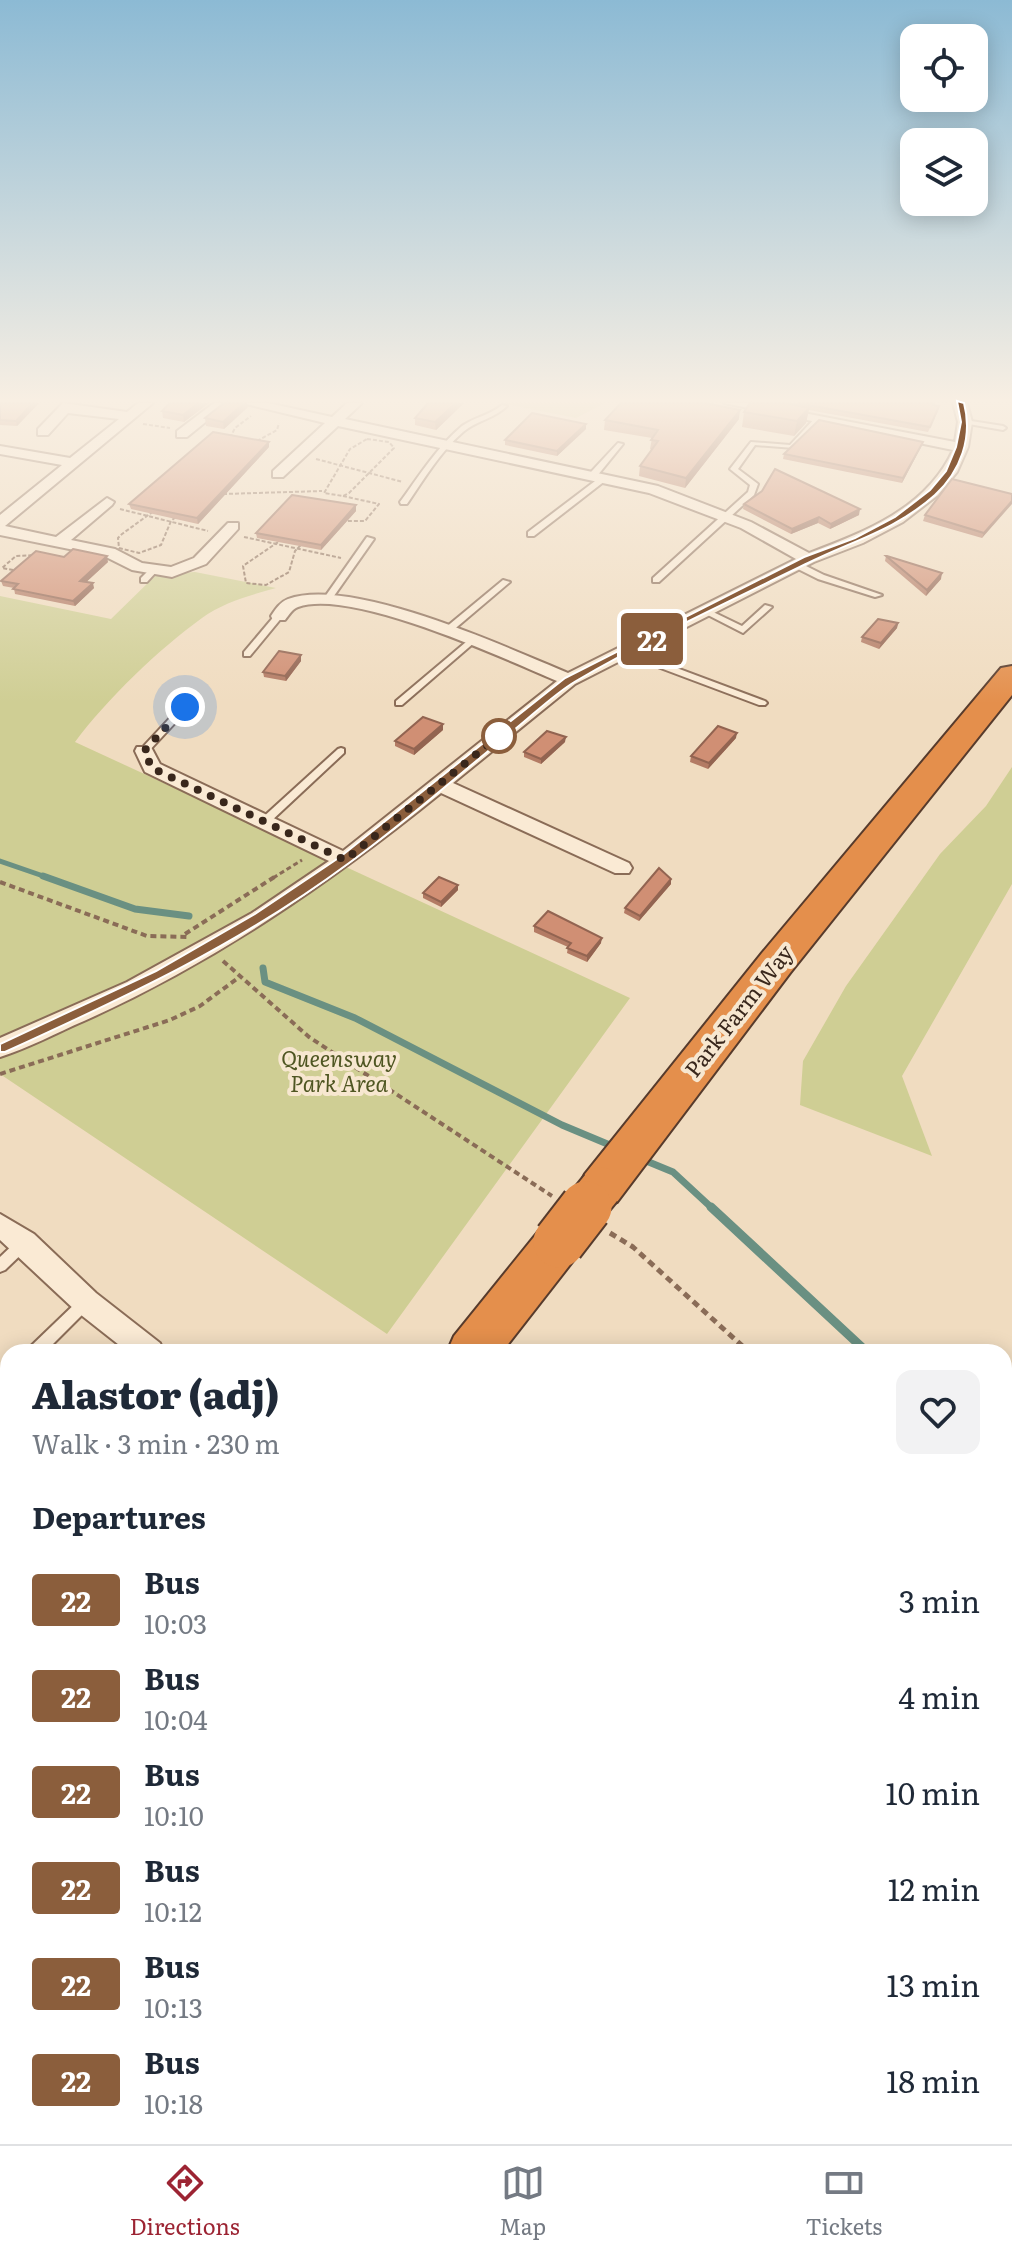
<!DOCTYPE html>
<meta charset="utf-8">
<style>
:root{--surface:#fff;--page:#f2f2f3;--text:#1f2937;--muted:#747a83;--line:#e0e1e3;--accent:#9c2433}
body{margin:0;font-family:Literata,serif;background:var(--page);color:var(--text);height:100vh;display:flex;flex-direction:column;font-size:30px;white-space:nowrap}
*{box-sizing:border-box;margin:0}
p{font-size:26px;color:var(--muted)}
.icon{flex:none;width:44px;height:44px;fill:none;stroke:currentColor;stroke-width:2;stroke-linecap:round;stroke-linejoin:round}
.map{position:relative;flex:1;overflow:hidden}
.panel{position:absolute;left:0px;top:1344px;width:1012px;height:800px;display:flex;flex-direction:column;background:var(--surface);border-radius:24px 24px 0 0;box-shadow:0 4px 20px #0003}
.panel>*{flex:none}
.badge{padding:0 16px;border-radius:6px;font-size:28px;line-height:52px}
.tools{position:absolute;left:900px;top:24px;display:grid;gap:16px}
.tools a{display:grid;place-items:center;width:88px;height:88px;border-radius:16px;background:var(--surface);box-shadow:0 4px 20px #0003;font-size:40px}
.you{position:absolute;width:40px;height:40px;margin:-20px;border:6px solid #fff;border-radius:50%;background:#1a73e8;box-shadow:0 0 0 12px #1a73e833}
.map>.badge{position:absolute;translate:-50% -50%;box-shadow:0 0 0 4px #fff}
h2{padding:0 32px;font-size:30px;line-height:72px}
.round{display:grid;place-items:center;flex:none;width:84px;height:84px;border-radius:16px;background:var(--page)}
.overview{display:flex;align-items:center;justify-content:space-between;height:136px;padding:0 32px}
h1{font-size:38px;font-weight:800;line-height:60px}
ul{padding:0;list-style:none}
li{display:flex;align-items:center;gap:24px;height:96px;padding:0 32px}
li div{flex:1}
li b{display:block;font-size:30px}
li em{font-style:normal}
li .badge{min-width:88px;font-weight:700;text-align:center}
.menu{display:flex;justify-content:space-around;align-items:center;height:112px;border-top:2px solid var(--line);background:var(--surface);font-size:22px;color:var(--muted)}
.menu a{display:grid;justify-items:center;gap:4px}
.menu .on{color:var(--accent)}
.map>svg:first-child{display:block}
.green{fill:#cfce94}
.lines{fill:none;stroke-linecap:round;stroke-linejoin:round}
.stream-far2{stroke:#6a9082;stroke-width:5}
.stream-far1{stroke:#6a9082;stroke-width:7}
.stream{stroke:#6a9082;stroke-width:9}
.lane-casing{stroke:#8a6c57;stroke-width:4}
.street-casing{stroke:#8a6c57;stroke-width:4}
.highway-casing{stroke:#573b2c;stroke-width:4}
.path-far3{stroke:#8a6c57;stroke-width:2;stroke-dasharray:4 2;stroke-linecap:butt}
.path-far2{stroke:#8a6c57;stroke-width:3;stroke-dasharray:5 3;stroke-linecap:butt}
.path-far1{stroke:#8a6c57;stroke-width:4;stroke-dasharray:6 4;stroke-linecap:butt}
.path{stroke:#8a6c57;stroke-width:5;stroke-dasharray:7 5;stroke-linecap:butt}
.lane{fill:#faead4;fill-rule:evenodd}
.street{fill:#faead4;fill-rule:evenodd}
.highway{fill:#e48f4c;fill-rule:evenodd}
.highway-bridge-far1-casing{stroke:#573b2c;stroke-width:45;stroke-linecap:butt}
.highway-bridge-casing{stroke:#573b2c;stroke-width:55;stroke-linecap:butt}
.highway-bridge-far1{stroke:#e48f4c;stroke-width:41}
.highway-bridge{stroke:#e48f4c;stroke-width:51}
.wall{fill:#b37b64}
.shaded-wall{fill:#926451}
.building{fill:#d08f74;stroke:#926451;stroke-width:2}
.line{fill:#8b5e3c;stroke:#fff;stroke-width:2}
.walk{stroke:#39271c;stroke-width:8;stroke-dasharray:0 14.4}
.stop-dot{fill:#fff;stroke:#8b5e3c;stroke-width:4}
.labels{text-anchor:middle;stroke-width:8;stroke-linejoin:round;paint-order:stroke}
.street-label{font-size:22px;fill:#39271c;stroke:#f7e7d0}
.park-label{font-size:22px;font-style:italic;fill:#4f5622;stroke:#f7e7d0}
</style>
<div class="map">
<svg width="1012" height="2144" viewBox="0 0 1012 2144">
<rect width="100%" height="100%" fill="#f0dcc0"/>
<g class="green">
<path d="M500 403H605L576 418Z"/>
<path d="M195 572 276 588C251 595 224 602 202 618 160 648 106 700 75 742L630 998 387 1334 0 1074V596L111 619 156 575Z"/>
<path d="M1012 767V884L902 1076 932 1156 800 1105 803 1061 846 986 940 854 986 806Z"/>
</g>
<g class="lines">
<path class="stream-far2" d="M0 861 49 878"/>
<g class="stream-far1">
<path d="M43 876 135 909 189 916"/>
<path d="M263 968 265 982 355 1018 562 1125 617 1148"/>
<path d="M639 1158 673 1172 713 1209"/>
</g>
<g class="stream">
<path d="M711 1207 867 1352"/>
<path d="M1004 1483 1012 1486"/>
</g>
<g class="lane-casing">
<g id="lane">
<path d="M502 405 507 406C494 419 477 420 463 432 440 452 424 479 407 504H401L400 502C419 476 437 447 462 426 475 417 490 415 502 405Z"/>
<path d="M815 418 820 419 794 448 755 445 738 469 758 484 754 495 659 582H653V578L748 492 750 485 730 469 751 442 790 445Z"/>
<path d="M965 420 1003 426 1006 428 1003 430 963 423V421Z"/>
<path d="M618 443 623 444 597 476H591V472Z"/>
<path d="M603 475 610 477 534 536H528V532Z"/>
<path d="M367 537 374 539 329 603H323L322 601Z"/>
<path d="M794 563H800L824 575 882 595 875 597 818 579 794 567Z"/>
<path d="M151 568 158 570 147 582H141V578Z"/>
<path d="M503 580 510 582 451 632H445V628Z"/>
<path d="M765 605 772 607 743 633 702 612 709 610 742 626Z"/>
<path d="M276 614 283 616 250 656H244V652Z"/>
<path d="M472 637 476 640 475 642 402 705H396V701Z"/>
<path d="M626 649 765 701 767 703 765 705H759L623 654V650Z"/>
<path d="M185 704 188 705V709L147 753H141V749L182 705Z"/>
<path d="M341 748 344 749V753L269 823H261V819L338 749Z"/>
<path d="M25 1236 30 1238 32 1242 30 1246 5 1270 0 1272V1257L20 1238Z"/>
<path d="M86 1296 91 1298 93 1302 91 1306 45 1352H28L30 1347 81 1298Z"/>
<path d="M8 1371V1385L0 1389V1375Z"/>
</g>
</g>
<g class="street-casing">
<g id="street">
<path d="M63 403 127 412 138 403H153L5 526 56 537 107 498 114 502 112 505 71 540 115 549 142 563 171 567 194 558 228 523H238V529L206 564 172 577 132 570 104 556 0 535V515L62 465 0 454V446L70 458 119 419 68 413 48 435H38V429Z"/>
<path d="M214 403H229L187 437H177V431Z"/>
<path d="M242 403H268L332 417 347 403H362L345 419 658 486 751 522 809 553C865 532 927 508 953 450L724 403H752L955 442 958 422 953 403H967L972 422 968 447 957 472 938 495 903 522 863 543 814 562 575 684 453 783 629 863 632 868 629 873H615L441 793C330 883 215 962 84 1021 56 1033 29 1048 0 1057V1038L127 982 252 913 329 861 145 772 135 751 137 747H151L160 764 343 851 557 681C503 658 351 588 298 607 292 609 289 615 285 620H273L271 616C275 610 280 602 288 599 351 576 506 647 568 673L796 559 741 528 649 493 338 426 283 477H273V471L325 423Z"/>
<path d="M0 1214 34 1234 96 1293 160 1343 164 1352H128L76 1311 0 1240Z"/>
</g>
</g>
<g class="highway-casing">
<g id="highway">
<path d="M1012 666V695L790 973 617 1202 601 1207 585 1202 578 1188 585 1174 762 953 1001 668Z"/>
<path d="M559 1221 576 1227 582 1242 576 1257 502 1352H447L454 1336 542 1227Z"/>
<path d="M8 1934V2010L0 2014V1938Z"/>
</g>
</g>
<g class="path-far3">
<path d="M143 424 170 428"/>
<path d="M230 438 235 428 251 416"/>
<path d="M367 439 389 442 394 448 349 493 343 496 324 493 350 449Z"/>
<path d="M257 441 277 430 279 423"/>
<path d="M316 459 403 482"/>
<path d="M183 490H196L201 496 171 521 161 545 139 553 119 548 118 538 122 534Z"/>
<path d="M223 494 322 491"/>
<path d="M343 496 379 504 365 521H343"/>
<path d="M120 509 208 531"/>
<path d="M311 515 324 521 295 551 289 572 266 585 246 583 243 566 281 540 298 520Z"/>
<path d="M244 537 341 558"/>
<path d="M19 571 2 568 16 556 36 555"/>
</g>
<path class="path-far2" d="M273 878 302 860"/>
<g class="path-far1">
<path d="M0 882 147 936 188 937"/>
<path d="M185 934 276 876"/>
<path d="M223 961 309 1037 552 1196"/>
<path d="M0 1074 170 1020 200 1006 238 978"/>
</g>
<g class="path">
<path d="M610 1233 633 1247 749 1352"/>
<path d="M1004 1560 1012 1565"/>
</g>
<use href="#lane" class="lane"/>
<use href="#street" class="street"/>
<use href="#highway" class="highway"/>
<g class="highway-bridge-far1-casing">
<path id="highway-bridge-far1" d="M584 1209 601 1188"/>
</g>
<g class="highway-bridge-casing">
<path id="highway-bridge" d="M559 1242 586 1207"/>
</g>
<use href="#highway-bridge-far1" class="highway-bridge-far1"/>
<use href="#highway-bridge" class="highway-bridge"/>
</g>
<g class="wall">
<path d="M0 403H39L17 426 0 425Z"/>
<path d="M170 403H209L184 422 163 418 162 411Z"/>
<path d="M428 403H464L436 430 415 425V418Z"/>
<path d="M750 403H935L934 405 938 411 928 432 809 410 806 423 794 436 742 427 744 412Z"/>
<path d="M248 407 224 429 206 426 205 418Z"/>
<path d="M739 419 685 488 639 476 640 466 652 450 650 449 652 438 604 430 605 420Z"/>
<path d="M586 429 557 456 505 445V440Z"/>
<path d="M923 442 921 447 902 483 783 459 784 454Z"/>
<path d="M269 447 198 524 131 509 129 504Z"/>
<path d="M1012 494 982 538 923 521 925 515Z"/>
<path d="M744 504 859 515 830 529 818 523 791 534 743 509Z"/>
<path d="M356 505V511L321 550 257 538 256 533Z"/>
<path d="M886 556 941 579 926 596 885 561Z"/>
<path d="M64 557 108 562 86 582 94 588 75 606 15 594 14 588 3 586 1 581Z"/>
<path d="M898 623 897 628 879 649 861 642 862 637Z"/>
<path d="M301 655V661L286 681 264 677 263 672Z"/>
<path d="M443 730 414 755 395 746V741Z"/>
<path d="M736 738 708 769 690 762 691 756Z"/>
<path d="M565 742 541 764 524 757V752Z"/>
<path d="M671 879V884L639 921 624 913 625 908Z"/>
<path d="M458 890 441 907 423 898V893Z"/>
<path d="M534 926 601 943 587 962 567 953 568 947 534 932Z"/>
</g>
<g class="shaded-wall">
<path d="M33 403H39L17 426 16 421Z"/>
<path d="M198 403H209L184 422 183 415Z"/>
<path d="M244 403H247L248 407 224 429 223 422Z"/>
<path d="M456 403H464L436 430 435 422Z"/>
<path d="M809 408 806 423 794 436 797 421Z"/>
<path d="M740 410 739 419 685 488 686 478Z"/>
<path d="M586 424V429L557 456V451Z"/>
<path d="M269 442V447L198 524 197 518Z"/>
<path d="M923 442 921 447 902 483 903 478Z"/>
<path d="M1012 501V504L982 538 984 533Z"/>
<path d="M356 505V511L321 550V545Z"/>
<path d="M860 509 859 515 830 529 831 524Z"/>
<path d="M819 517 818 523 791 534 792 529Z"/>
<path d="M107 556 108 562 82 586 80 581Z"/>
<path d="M942 573 941 579 926 596 927 590Z"/>
<path d="M93 583 94 588 75 606 73 601Z"/>
<path d="M898 623 897 628 879 649 881 643Z"/>
<path d="M301 655V661L286 681 285 676Z"/>
<path d="M443 724V730L414 755V749Z"/>
<path d="M737 733 736 738 708 769 709 763Z"/>
<path d="M566 737 565 742 541 764V759Z"/>
<path d="M671 879V884L639 921 640 916Z"/>
<path d="M458 885V890L441 907V902Z"/>
<path d="M602 938 601 943 587 962V956Z"/>
</g>
<g class="building">
<path d="M0 403H33L16 421 0 420Z"/>
<path d="M170 403H198L183 415 162 411Z"/>
<path d="M224 403H244L223 422 205 418Z"/>
<path d="M428 403H456L435 422 415 418Z"/>
<path d="M621 403H705L740 410 686 478 640 466 658 441 651 440 658 430 605 420Z"/>
<path d="M750 403H786L809 408 797 421 744 412Z"/>
<path d="M797 403H934L933 405 939 406 930 427Z"/>
<path d="M532 413 586 424 557 451 505 440Z"/>
<path d="M819 420 923 442 903 478 784 454Z"/>
<path d="M213 432 269 442 197 518 129 504Z"/>
<path d="M775 469 860 509 831 524 819 517 792 529 744 504 762 491Z"/>
<path d="M952 479 1012 494V501L984 533 925 515Z"/>
<path d="M292 495 356 505 321 545 256 533Z"/>
<path d="M73 549 107 556 80 581 93 583 73 601 13 589 18 584 1 581 36 551 64 557Z"/>
<path d="M886 556H887L942 573 927 590Z"/>
<path d="M878 619 898 623 881 643 862 637Z"/>
<path d="M279 651 301 655 285 676 263 672Z"/>
<path d="M423 717 443 724 414 749 395 741Z"/>
<path d="M718 726 737 733 709 763 691 756Z"/>
<path d="M547 731 566 737 541 759 524 752Z"/>
<path d="M659 868 671 879 640 916 625 908Z"/>
<path d="M439 877 458 885 441 902 423 893Z"/>
<path d="M548 911 602 938 587 956 567 948 571 943 534 926Z"/>
<path d="M301 2136H774L791 2144H298Z"/>
</g>
<linearGradient id="sky" x2="0" y2="1"><stop stop-color="#8cbad4"/><stop offset="0.57" stop-color="#f8efe3"/><stop offset="1" stop-color="#f8efe3" stop-opacity="0"/></linearGradient>
<rect width="1012" height="703" fill="url(#sky)"/>
<path class="line" d="M957 401 964 403C973 437 961 471 935 495 896 530 852 541 808 563 730 601 650 638 576 681 554 694 534 714 514 730 459 774 406 822 349 863 240 944 128 996 5 1052H0V1044L156 971 255 914 340 857 565 678 804 557 855 538 895 517 930 490 946 471 956 447 961 422Z"/>
<g class="lines">
<path class="walk" d="M185 707 144 751 152 768 345 860 504 732 499 736"/>
</g>
<circle class="stop-dot" cx="499" cy="736" r="16"/>
<g class="labels">
<g class="street-label">
<text transform="translate(739 1011) rotate(-52)" y="8">Park Farm Way</text>
</g>
<g class="park-label">
<text x="339" y="1067">Queensway<tspan x="339" dy="25">Park Area</tspan></text>
</g>
</g>
</svg>
<div class="tools">
<a><svg class="icon" aria-label="locate" viewBox="0 0 24 24"><circle cx="12" cy="12" r="6"/><path d="M12 2v4M12 18v4M2 12h4M18 12h4"/></svg></a>
<a><svg class="icon" aria-label="layers" viewBox="0 0 24 24"><path d="M12 4l9 5-9 5-9-5zM3 14l9 5 9-5"/></svg></a>
</div>
<div class="you" style="left:185px;top:707px"></div>
<b class="badge" style="left:652px;top:639px;background:#8b5e3c;color:#fff">22</b>
<section class="panel">
<div class="overview"><div><h1>Alastor (adj)</h1><p>Walk · 3 min · 230 m</p></div><a class="round"><svg class="icon" aria-label="heart" viewBox="0 0 24 24"><path d="M12 20l-8-8c-3-5 5-10 8-4 3-6 11-1 8 4z"/></svg></a></div>
<h2>Departures</h2>
<ul>
<li><span class="badge" style="background:#8b5e3c;color:#fff">22</span><div><b>Bus</b><p>10:03</p></div><em>3 min</em></li>
<li><span class="badge" style="background:#8b5e3c;color:#fff">22</span><div><b>Bus</b><p>10:04</p></div><em>4 min</em></li>
<li><span class="badge" style="background:#8b5e3c;color:#fff">22</span><div><b>Bus</b><p>10:10</p></div><em>10 min</em></li>
<li><span class="badge" style="background:#8b5e3c;color:#fff">22</span><div><b>Bus</b><p>10:12</p></div><em>12 min</em></li>
<li><span class="badge" style="background:#8b5e3c;color:#fff">22</span><div><b>Bus</b><p>10:13</p></div><em>13 min</em></li>
<li><span class="badge" style="background:#8b5e3c;color:#fff">22</span><div><b>Bus</b><p>10:18</p></div><em>18 min</em></li>
</ul>
</section>
</div>
<nav class="menu">
<a class="on"><svg class="icon" aria-label="directions" viewBox="0 0 24 24"><path d="M12 3l9 9-9 9-9-9zM9 14v-3h6M13 9l2 2-2 2"/></svg>Directions</a>
<a><svg class="icon" aria-label="map" viewBox="0 0 24 24"><path d="M3 6l6-2 6 2 6-2v14l-6 2-6-2-6 2zM9 4v14M15 6v14"/></svg>Map</a>
<a><svg class="icon" aria-label="tickets" viewBox="0 0 24 24"><path d="M3 7h18v10H3zM15 7v10"/></svg>Tickets</a>
</nav>
